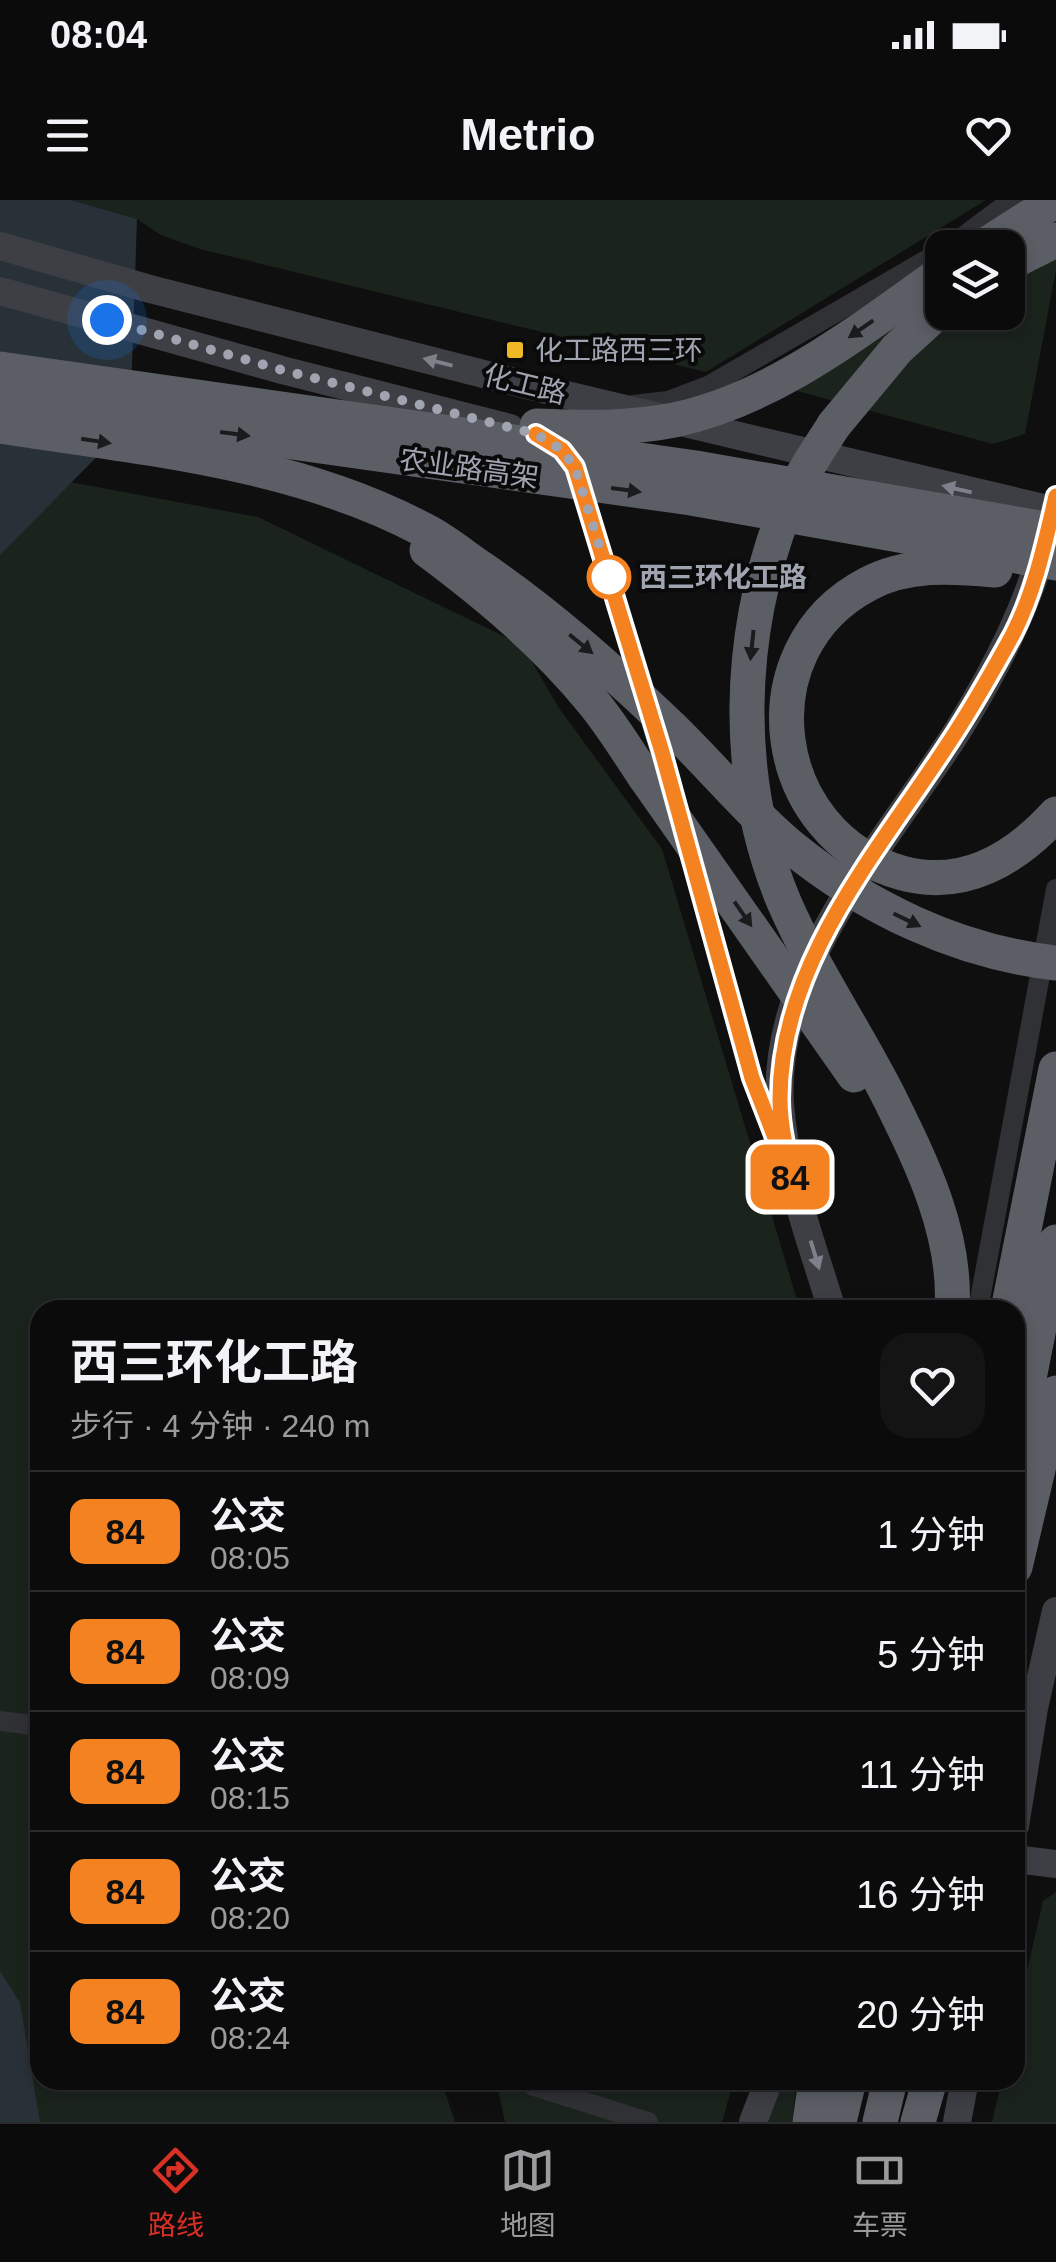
<!DOCTYPE html>
<html lang="zh">
<meta charset="utf-8">
<style>
:root{--surface:#0b0b0c;--page:#141415;--text:#f1f3f6;--muted:#9a9b9d;--line:#2b2b2d;--accent:#d93025}
body{margin:0;font-family:Arial,"Noto Sans SC",sans-serif;background:var(--page);color:var(--text);height:100vh;display:flex;flex-direction:column;font-size:38px;white-space:nowrap}
*{box-sizing:border-box;margin:0}
p{font-size:32px;color:var(--muted)}
.icon{flex:none;width:55px;height:55px;fill:none;stroke:currentColor;stroke-width:2;stroke-linecap:round;stroke-linejoin:round}
.map{position:relative;flex:1;overflow:hidden}
.drawer{position:absolute;left:30px;top:1100px;width:995px;height:790px;display:flex;flex-direction:column;background:var(--surface);border-radius:30px;box-shadow:0 5px 15px #0003,0 0 0 2px var(--line)}
.drawer>*{flex:none}
.badge{padding:0 20px;border-radius:15px;font-size:35px;line-height:65px}
.tools{position:absolute;left:925px;top:30px;display:grid;gap:20px}
.tools a{display:grid;place-items:center;width:100px;height:100px;border-radius:20px;background:var(--surface);box-shadow:0 5px 15px #0003,0 0 0 2px var(--line);font-size:50px}
.you{position:absolute;width:50px;height:50px;margin:-25px;border:8px solid #fff;border-radius:50%;background:#1a73e8;box-shadow:0 0 0 15px #1a73e833}
.map>.badge{position:absolute;translate:-50% -50%;box-shadow:0 0 0 5px #fff}
.round{display:grid;place-items:center;flex:none;width:105px;height:105px;border-radius:30px;background:var(--page)}
.summary{display:flex;align-items:center;justify-content:space-between;height:170px;padding:0 40px}
h1{font-size:48px;font-weight:700;line-height:75px}
ul{padding:0;list-style:none}
li{display:flex;align-items:center;gap:30px;height:120px;padding:0 40px;border-top:2px solid var(--line)}
li div{flex:1}
li b{display:block;font-size:38px}
li em{font-style:normal}
li .badge{min-width:110px;font-weight:700;text-align:center}
.status{display:flex;justify-content:space-between;align-items:center;height:70px;padding:0 50px;background:var(--surface);direction:ltr}
.status svg{height:28px;fill:currentColor}
header{display:flex;justify-content:space-between;align-items:center;height:130px;padding:0 40px;background:var(--surface);font-size:45px;font-weight:700}
.tabs{display:flex;justify-content:space-around;align-items:center;height:140px;border-top:2px solid var(--line);background:var(--surface);font-size:28px;color:var(--muted)}
.tabs a{display:grid;justify-items:center;gap:5px}
.tabs .selected{color:var(--accent)}
.map>svg:first-child{display:block}
.green{fill:#1b231d}
.water{fill:#293138}
.lines{fill:none;stroke-linecap:round;stroke-linejoin:round}
.street{stroke:#303135;stroke-width:20}
.secondary{stroke:#3e3f45;stroke-width:28}
.highway{stroke:#5c5e66;stroke-width:35}
.highway-bridge{stroke:#5c5e66;stroke-width:35}
.oneway{fill:#1a1b1d}
.oneway2{fill:#7e818b}
.line-casing{stroke:#fff;stroke-width:22}
.line{stroke:#f58220;stroke-width:15}
.walk{stroke:#a0a4b1;stroke-width:10;stroke-dasharray:0 18}
.poi-dot{fill:#f1b826;stroke:#0a0a0b;stroke-width:4}
.stop-dot{fill:#fff;stroke:#f58220;stroke-width:5}
.labels{text-anchor:middle;stroke-width:8;stroke-linejoin:round;paint-order:stroke}
.poi-label{font-size:28px;fill:#a0a4b1;stroke:#0a0a0b;text-anchor:start}
.street-label{font-size:28px;fill:#a0a4b1;stroke:#0a0a0b}
.stop-label{font-size:28px;font-weight:bold;fill:#a0a4b1;stroke:#0a0a0b;text-anchor:start}
</style>
<div class="status"><b>08:04</b><svg viewBox="0 0 49 12"><path d="M0 12V9h3v3zM5 12V6h3v6zM10 12V3h3v9zM15 12V0h3v12zM26 1h20v11H26zM47 4h2v5h-2z"/></svg></div>
<header><svg class="icon" aria-label="menu" viewBox="0 0 24 24"><path d="M4 6h16M4 12h16M4 18h16"/></svg>Metrio<svg class="icon" aria-label="heart" viewBox="0 0 24 24"><path d="M12 20l-8-8c-3-5 5-10 8-4 3-6 11-1 8 4z"/></svg></header>
<div class="map">
<svg width="1056" height="1922" viewBox="0 0 1056 1922">
<rect width="100%" height="100%" fill="#0f0f10"/>
<g class="green">
<path d="M71 0H986L706 172 200 49 161 35 137 19Z"/>
<path d="M1056 0V70L1025 234 993 244 753 179 942 57V112H1008V48Z"/>
<path d="M0 269 258 317 522 445 559 508 662 649 800 1110H40V1880H441L455 1922H0Z"/>
<path d="M1056 1692V1922H992L1002 1880H1015V1823L1043 1701Z"/>
<path d="M496 1880H734L722 1922H505Z"/>
<path d="M783 1880H797L792 1922H762Z"/>
</g>
<g class="water">
<path d="M0 0H71L137 19 130 223 0 355Z"/>
<path d="M0 1771 20 1803 40 1922H0Z"/>
</g>
<g class="lines">
<g class="street">
<path d="M948 48 1012 0"/>
<path d="M633 205 668 201 710 185 942 51"/>
<path d="M578 277 677 609"/>
<path d="M692 661 752 878 777 944"/>
<path d="M978 1110 1056 689"/>
<path d="M0 1521 40 1526"/>
<path d="M526 1880 534 1886 648 1922"/>
</g>
<g class="secondary">
<path d="M0 46 150 89 554 192 1056 311"/>
<path d="M0 91 282 170 510 228"/>
<path d="M832 1110C812 1043 785 975 780 904 771 765 891 637 960 527 996 468 1027 408 1045 341"/>
<path d="M1015 1626 1034 1508 1056 1411"/>
<path d="M1015 1659 1056 1664"/>
<path d="M753 1922 769 1880"/>
<path d="M957 1922 965 1880"/>
</g>
<g class="highway">
<path d="M981 48 1056 0"/>
<path d="M1008 64 1056 40"/>
<path d="M834 225 897 149 942 108"/>
<path d="M427 350C486 394 545 443 592 501 612 525 628 552 645 577"/>
<path d="M1008 1110 1056 869"/>
<path d="M1015 1249 1056 1042"/>
<path d="M1015 1367 1056 1193"/>
<path d="M810 1922 816 1880"/>
<path d="M839 1922 849 1880"/>
<path d="M880 1922 890 1880"/>
<path d="M918 1922 930 1880"/>
</g>
<g class="highway-bridge">
<path d="M0 169 696 268 1056 331"/>
<path d="M0 201 691 298 1056 363"/>
<path d="M834 225C817 252 797 281 785 310 737 434 732 578 784 702 813 769 855 830 888 895 921 962 957 1033 952 1110"/>
<path d="M0 226C143 248 294 261 424 330 444 340 462 355 481 368 550 415 611 470 672 528 712 567 747 610 790 646 866 708 958 752 1056 763"/>
<path d="M537 226C583 228 629 229 674 220 774 199 860 130 941 73"/>
<path d="M995 370C952 366 907 363 868 384 742 450 769 636 902 673 964 690 1016 658 1056 614"/>
<path d="M645 577 854 875"/>
</g>
</g>
<defs><path id="oneway-solid" d="M-6-.8H1V-3.2L6.5 0L1 3.2V.8H-6Z" transform="scale(2.5)"/></defs>
<g class="oneway">
<use href="#oneway-solid" transform="translate(861 129) rotate(145)"/>
<use href="#oneway-solid" transform="translate(235 234) rotate(8)"/>
<use href="#oneway-solid" transform="translate(96 241) rotate(9)"/>
<use href="#oneway-solid" transform="translate(626 290) rotate(8)"/>
<use href="#oneway-solid" transform="translate(581 444) rotate(39)"/>
<use href="#oneway-solid" transform="translate(752 445) rotate(96)"/>
<use href="#oneway-solid" transform="translate(743 714) rotate(55)"/>
<use href="#oneway-solid" transform="translate(907 720) rotate(26)"/>
</g>
<g class="oneway2">
<use href="#oneway-solid" transform="translate(438 162) rotate(-166)"/>
<use href="#oneway-solid" transform="translate(957 289) rotate(-167)"/>
<use href="#oneway-solid" transform="translate(815 1055) rotate(73)"/>
</g>
<g class="lines">
<g class="line-casing">
<path id="line" d="M536 234 562 250 575 267 662 552 752 878 798 997C790 965 780 932 780 899 780 756 887 642 959 527 978 497 996 465 1013 434 1035 391 1045 343 1056 296"/>
</g>
<use href="#line" class="line"/>
<path class="walk" d="M107 120 282 170 536 234 562 250 575 267 609 377"/>
</g>
<rect class="poi-dot" x="505" y="140" width="20" height="20" rx="5"/>
<circle class="stop-dot" cx="609" cy="377" r="20"/>
<g class="labels">
<g class="poi-label">
<text x="535" y="160">化工路西三环</text>
</g>
<g class="street-label">
<text transform="translate(525 184) rotate(14)" y="10">化工路</text>
<text transform="translate(469 268) rotate(8)" y="10">农业路高架</text>
</g>
<g class="stop-label">
<text x="639" y="387">西三环化工路</text>
</g>
</g>
</svg>
<div class="tools">
<a><svg class="icon" aria-label="layers" viewBox="0 0 24 24"><path d="M12 4l9 5-9 5-9-5zM3 14l9 5 9-5"/></svg></a>
</div>
<div class="you" style="left:107px;top:120px"></div>
<b class="badge" style="left:790px;top:977px;background:#f58220;color:#111">84</b>
<section class="drawer">
<div class="summary"><div><h1>西三环化工路</h1><p>步行 · 4 分钟 · 240 m</p></div><a class="round"><svg class="icon" aria-label="heart" viewBox="0 0 24 24"><path d="M12 20l-8-8c-3-5 5-10 8-4 3-6 11-1 8 4z"/></svg></a></div>
<ul>
<li><span class="badge" style="background:#f58220;color:#111">84</span><div><b>公交</b><p>08:05</p></div><em>1 分钟</em></li>
<li><span class="badge" style="background:#f58220;color:#111">84</span><div><b>公交</b><p>08:09</p></div><em>5 分钟</em></li>
<li><span class="badge" style="background:#f58220;color:#111">84</span><div><b>公交</b><p>08:15</p></div><em>11 分钟</em></li>
<li><span class="badge" style="background:#f58220;color:#111">84</span><div><b>公交</b><p>08:20</p></div><em>16 分钟</em></li>
<li><span class="badge" style="background:#f58220;color:#111">84</span><div><b>公交</b><p>08:24</p></div><em>20 分钟</em></li>
</ul>
</section>
</div>
<nav class="tabs">
<a class="selected"><svg class="icon" aria-label="directions" viewBox="0 0 24 24"><path d="M12 3l9 9-9 9-9-9zM9 14v-3h6M13 9l2 2-2 2"/></svg>路线</a>
<a><svg class="icon" aria-label="map" viewBox="0 0 24 24"><path d="M3 6l6-2 6 2 6-2v14l-6 2-6-2-6 2zM9 4v14M15 6v14"/></svg>地图</a>
<a><svg class="icon" aria-label="tickets" viewBox="0 0 24 24"><path d="M3 7h18v10H3zM15 7v10"/></svg>车票</a>
</nav>
